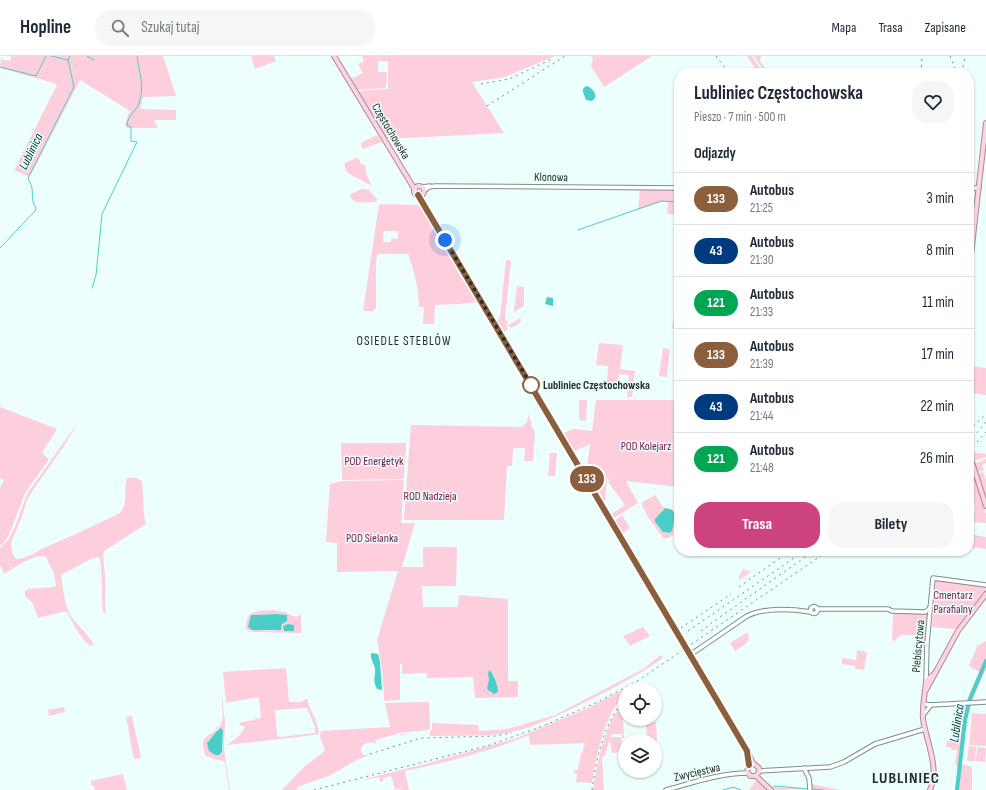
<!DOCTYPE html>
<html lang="pl">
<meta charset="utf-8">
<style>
:root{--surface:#fff;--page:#f6f6f7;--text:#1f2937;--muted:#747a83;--line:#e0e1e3;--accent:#cc437d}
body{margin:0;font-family:"Sofia Sans Condensed",sans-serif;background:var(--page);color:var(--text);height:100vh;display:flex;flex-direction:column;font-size:15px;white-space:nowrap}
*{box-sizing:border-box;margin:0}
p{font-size:13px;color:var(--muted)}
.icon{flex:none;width:22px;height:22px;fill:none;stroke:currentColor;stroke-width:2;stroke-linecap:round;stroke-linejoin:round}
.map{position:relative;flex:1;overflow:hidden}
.sheet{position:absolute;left:674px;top:12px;width:300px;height:488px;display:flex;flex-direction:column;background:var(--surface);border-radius:16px;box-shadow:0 1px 3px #0004}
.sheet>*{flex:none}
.badge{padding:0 8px;border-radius:13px;font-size:14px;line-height:26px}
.buttons{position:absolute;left:618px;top:626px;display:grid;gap:8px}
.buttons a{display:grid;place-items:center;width:44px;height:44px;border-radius:50%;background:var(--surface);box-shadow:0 1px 3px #0004;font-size:20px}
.you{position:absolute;width:20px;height:20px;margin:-10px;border:3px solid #fff;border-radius:50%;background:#1a73e8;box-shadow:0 0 0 6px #1a73e833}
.map>.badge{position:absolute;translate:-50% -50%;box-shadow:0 0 0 2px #fff}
h2{padding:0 20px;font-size:15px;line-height:36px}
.round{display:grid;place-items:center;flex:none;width:42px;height:42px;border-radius:16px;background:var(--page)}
.summary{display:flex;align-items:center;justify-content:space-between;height:68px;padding:0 20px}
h1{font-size:19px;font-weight:700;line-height:30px}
.button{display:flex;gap:8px;margin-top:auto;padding:8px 20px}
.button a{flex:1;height:46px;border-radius:16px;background:var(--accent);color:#fff;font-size:16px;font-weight:700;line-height:46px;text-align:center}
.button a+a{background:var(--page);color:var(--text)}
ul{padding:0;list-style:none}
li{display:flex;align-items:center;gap:12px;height:52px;padding:0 20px;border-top:1px solid var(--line)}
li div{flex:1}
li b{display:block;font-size:15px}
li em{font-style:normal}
li .badge{min-width:44px;font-weight:700;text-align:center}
header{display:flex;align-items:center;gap:24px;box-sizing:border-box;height:56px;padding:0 20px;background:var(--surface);border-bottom:1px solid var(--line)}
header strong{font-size:19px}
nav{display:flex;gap:22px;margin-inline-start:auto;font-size:14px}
.search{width:280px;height:36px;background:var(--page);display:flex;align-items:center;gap:10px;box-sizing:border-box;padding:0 14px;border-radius:16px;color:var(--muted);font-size:15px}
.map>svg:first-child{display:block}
.green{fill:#fdcedc;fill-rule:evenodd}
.water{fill:#4bcec9}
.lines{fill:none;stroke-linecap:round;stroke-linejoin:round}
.stream{stroke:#4bcec9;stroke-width:1}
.river{stroke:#4bcec9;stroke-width:4}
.minor-casing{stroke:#7d8e8d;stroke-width:5.5}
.major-casing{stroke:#af8995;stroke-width:6}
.minor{stroke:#fff;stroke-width:3.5}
.major{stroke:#fbd6e2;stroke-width:4}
.rail{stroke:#7d8a88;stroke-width:1;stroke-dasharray:2 4;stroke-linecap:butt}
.line-casing{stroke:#fff;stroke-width:9}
.line{stroke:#8b5e3c;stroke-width:6}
.walk{stroke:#262d2c;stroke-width:4;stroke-dasharray:0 7.2}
.stop-dot{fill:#fff;stroke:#8b5e3c;stroke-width:2}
.labels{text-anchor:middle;stroke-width:3;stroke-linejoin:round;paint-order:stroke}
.street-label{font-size:12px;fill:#262d2c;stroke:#ecfffd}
.stop-label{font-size:12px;font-weight:bold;fill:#262d2c;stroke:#ecfffd;text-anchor:start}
.park-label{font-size:12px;fill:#7b1244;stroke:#ecfffd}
.water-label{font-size:13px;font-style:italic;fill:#01403d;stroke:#ecfffd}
.neighbourhood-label{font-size:13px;letter-spacing:1px;fill:#262d2c;stroke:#ecfffd}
.district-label{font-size:16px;font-weight:bold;letter-spacing:1px;fill:#262d2c;stroke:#ecfffd}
</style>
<header>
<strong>Hopline</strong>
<div class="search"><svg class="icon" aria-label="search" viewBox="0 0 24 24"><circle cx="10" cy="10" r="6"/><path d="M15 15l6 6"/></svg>Szukaj tutaj</div>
<nav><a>Mapa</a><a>Trasa</a><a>Zapisane</a></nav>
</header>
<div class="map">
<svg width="986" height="734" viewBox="0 0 986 734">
<rect width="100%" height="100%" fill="#ecfffd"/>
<g class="green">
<path d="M11 0H163L176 40 143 41 140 53 176 54V64H154L158 72H127L125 69 128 59 130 55 80 24 30 121 14 114 57 29 54 27 0 12 1 3 10 5Z"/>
<path d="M251 0H274L276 5 255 13Z"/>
<path d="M362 0H555L505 21 472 26 504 77 387 83 358 35 388 33V5H378V16H387L386 32 357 34 351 23 363 17 358 8 364 5Z"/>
<path d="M591 0H652L604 31 591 10 593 2Z"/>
<path d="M747 0H752L763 17H758Z"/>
<path d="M754 0H761L760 5 768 17H765Z"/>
<path d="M377 79 382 86 362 93 361 87Z"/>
<path d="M356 102 359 103 361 108 365 109 367 120 373 132 371 129C366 128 364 125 359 123 352 119 343 117 345 107Z"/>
<path d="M362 133 369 134 377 143V145L375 146C366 146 355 149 350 141L351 138Z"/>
<path d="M640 133 679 134V159L667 158 668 146H661L638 154Z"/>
<path d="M379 148 420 149 477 246 459 248 435 249 434 268H423L424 251H419C419 233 414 215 408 198H377L376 205V253H374V255H363ZM383 175H398V183H391V186H383Z"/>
<path d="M506 204 511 205 505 262 509 269 520 262 521 264 520 267 511 272 506 267H505L508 273 505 276H502L496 267 500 261Z"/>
<path d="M517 230 524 231V250L514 256Z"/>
<path d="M674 262H679V273L672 272Z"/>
<path d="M599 287 623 289 620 313 635 315 632 341H627L629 319 619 318 618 328 607 327 608 310 596 309Z"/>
<path d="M663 292 670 293 667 321 659 320Z"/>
<path d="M969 310 986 312V339L969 337 970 321H969Z"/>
<path d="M579 344H587L586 365 579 364Z"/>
<path d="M596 344H679V431L626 425 638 447 614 462 611 461 610 459 625 449 608 426 610 424 607 422 605 446 602 447 586 420 590 388 573 396 562 378 573 373 592 375Z"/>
<path d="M0 351 57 373 42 397 49 403 25 437 9 479 5 485 0 490V432L4 424 0 422Z"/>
<path d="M529 356V361L532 369 531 370 535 376 533 405H524L525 392H513L512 410H507L504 464H405L404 463 411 369 522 371 527 366Z"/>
<path d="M79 365 64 390 33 434 27 444 21 463 12 484 11 490 13 498 16 503C27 503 35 496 44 492 70 481 95 469 120 457 129 447 123 434 127 422H136L142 425C144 440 142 454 146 468L104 495C102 503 105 513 105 521 106 534 104 545 106 557L103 556C101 538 103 520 100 503L98 501 93 502 61 519C63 531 64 551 72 562 79 571 88 578 94 589 91 590 90 590 88 588 79 581 72 564 66 555L38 562 32 546 25 540V535L29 533 54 531 56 530 54 518 46 501C34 497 15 512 4 518L0 509V492L8 484 15 471 27 438Z"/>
<path d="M341 387H406L404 423 342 424Z"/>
<path d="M972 396 986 398V401L969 407V399Z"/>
<path d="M550 397H557L555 420H548Z"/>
<path d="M986 403V407L982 409 984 414 978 416 975 410 972 412 973 418 969 419V410Z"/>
<path d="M983 416 986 424V442L978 417Z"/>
<path d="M974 419 986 458V467L973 466 975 449 971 441H974L969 425V420Z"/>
<path d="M404 424 401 467H415L402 511H423V491H457L456 530H422L423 551H458L459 539 508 543V625H518V641L475 642 473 621 427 622V617L402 618V608H400V644L384 645 383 619 377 584 398 515 337 516V487L326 486 330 428 342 425ZM488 616 494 618 497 630 492 637 487 632 489 624Z"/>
<path d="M655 439 664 452H669L676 456 673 480 664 483 648 461 641 447ZM663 453 671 476 666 477 663 476 656 468 655 464Z"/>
<path d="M622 459 630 472 621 478 614 468 616 464Z"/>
<path d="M969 478 986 481V493L969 491Z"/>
<path d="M745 511 744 513 745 515 747 514 749 516 754 514 739 524C738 520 742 514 745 511Z"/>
<path d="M936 524 986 530V535L956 573 932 571Z"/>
<path d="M274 554C277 555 281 555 284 556 291 558 295 564 301 558V577L255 576 249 575 246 573C245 553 258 555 274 554ZM276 558 284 559 282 572C275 576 264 574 256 574L251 559ZM288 568 294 569V575H284L283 570Z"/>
<path d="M893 557 926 558 928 559 926 592 918 591 919 585 921 583 916 579H901L894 585 892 584Z"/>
<path d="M643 571 650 580 630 590 623 580Z"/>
<path d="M748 576 749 585H746L747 587 735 595 730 587Z"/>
<path d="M986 585V614L972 645 967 644 979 616 969 610 977 590Z"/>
<path d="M857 594 867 596 864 614 855 613V610L842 608V602L856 604Z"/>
<path d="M661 599 663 602C633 623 600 639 567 655 547 664 528 673 507 677 484 681 454 679 430 680V676L414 677 402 679 400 681 401 678 430 676 432 673V667L478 669 479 675 507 673 555 659 643 613Z"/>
<path d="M286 612 289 646H301L307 642C309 655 319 665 319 678L306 680 227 689C234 684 242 679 245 671L240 669 239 667 261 662 259 641 226 647 223 616ZM307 652 315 671V677L305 678V680V678L280 681 277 679 275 654Z"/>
<path d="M636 627 630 633H625C625 641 617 647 613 654 601 677 596 701 592 727L576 726 577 718 574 717V714H578L581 697H582L585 687 530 689 529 679C489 696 447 706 405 715L409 734H398L405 731 394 734 395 733 391 720 387 721V724L386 721 383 722V725L380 726 379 721 365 724V723L425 708 514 683 586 653Z"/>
<path d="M222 640 225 666 224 693 230 734H229L225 706 206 700C196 676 214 682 221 668 225 659 221 649 222 640ZM219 673 223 675V693L209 695 208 685Z"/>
<path d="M625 644V653H622L624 682H622V678H612L611 681H621L622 696 612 697 610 683 605 699 602 701 604 734H593C598 705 604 667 625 644Z"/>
<path d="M429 646 430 671 429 674 398 677 397 678 375 684 376 688 372 686 364 688 361 692V696L364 699H369L353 706 329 720 297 731V734H282L304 711 325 695 320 680 321 675 390 671 385 647Z"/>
<path d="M962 650H968L964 664 957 734H955L958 711 955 708 957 694H951V691H946L947 685 957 684Z"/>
<path d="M64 651 65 656 49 660 48 654Z"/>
<path d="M972 657 986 658V690L969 689Z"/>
<path d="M132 660 141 702 134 703 126 661Z"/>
<path d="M656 666 657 687H655V685H647L646 667Z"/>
<path d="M969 690 976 691 975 705H967Z"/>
<path d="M977 691 986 692 985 706 976 705Z"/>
<path d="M961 708 972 711V734H958Z"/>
<path d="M123 718 127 734H95L94 730 91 729V725Z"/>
<path d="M755 726H759L767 734H749Z"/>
<path d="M812 728 840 734H812Z"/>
<path d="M775 731 808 733 775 734 774 732Z"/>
</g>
<g class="water">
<path d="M586 30C591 31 597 37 595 42L592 45 586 44 583 36V33Z"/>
<path d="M547 241 553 242V250L545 248Z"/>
<path d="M665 452 672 454 675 458 672 475 670 477 663 476 655 466V463Z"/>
<path d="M276 558 287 559V565L282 568 281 574H252L248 571 251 559Z"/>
<path d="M288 568 294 569V575H284L283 570Z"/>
<path d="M371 597 378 598 380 606 382 634 377 633C372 624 376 620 375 613 374 607 370 603 371 597Z"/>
<path d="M489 614C494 617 498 630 498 636L494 638 488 634 487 632 489 624 488 618Z"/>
<path d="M221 672 223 675 222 696 219 699H215L209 695 207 687 217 675Z"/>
</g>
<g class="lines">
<g class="stream">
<path d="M51 0 68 4"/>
<path d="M87 0 94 4"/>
<path d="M0 11 36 20 46 0"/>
<path d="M578 174 661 145 679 146"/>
<path d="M0 192 35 155 36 152C31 145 33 140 32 132 31 128 29 125 28 122L74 31 68 4 70 0"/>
<path d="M92 232 96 219 102 158 137 86 131 85V71L127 69C129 57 136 56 139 47 145 31 139 16 137 0"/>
<path d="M773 731 775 730 808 733"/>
<path d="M813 733 824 734"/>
<path d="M723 734 733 731 741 734"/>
</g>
<path class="river" d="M957 734 965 664 970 643 986 605"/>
<g class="minor-casing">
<g id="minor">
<path d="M422 131 430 130"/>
<path d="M969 132H979"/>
<path d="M424 135 429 131 435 130 679 132"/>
<circle cx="814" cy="554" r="3.5"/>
<path d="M817 553H888L892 555 925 556 928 554 931 550"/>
<path d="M690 599 747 560C765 551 791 553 811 556"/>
<path d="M926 625 927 587 933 522 986 529"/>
<path d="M924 648 930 649 986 646"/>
<path d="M923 659 931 649"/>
<path d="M804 712 809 722 810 734"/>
<path d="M759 715 830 711 844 706 875 688 925 673"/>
<path d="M666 734C692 727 720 717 748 717"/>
</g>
</g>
<g class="major-casing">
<g id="major">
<path d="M334 0 415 134"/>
<circle cx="419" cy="135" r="5"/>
<path d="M419 139 701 617 747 695 753 707 759 712V716L756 720H750L747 715 750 707 748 698"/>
<path d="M969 216 986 67"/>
<path d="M969 397 986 450"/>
<path d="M926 634 958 575 986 538"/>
<path d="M756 720 771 734"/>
<path d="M930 734C940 711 926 685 923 663 922 651 925 637 926 625L935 617"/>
</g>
</g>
<use href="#minor" class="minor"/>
<use href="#major" class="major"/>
<g class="rail">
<path d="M716 0 729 17"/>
<path d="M950 0 957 17"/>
<path d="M921 17 922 0"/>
<path d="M962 17 965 0"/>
<path d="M481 28 509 23 554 2"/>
<path d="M487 50 565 0"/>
<path d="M969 374 986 358"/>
<path d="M969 386 986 366"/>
<path d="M969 395 986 376"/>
<path d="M739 531 790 495"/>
<path d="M681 572 731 538"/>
<path d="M688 575 804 495"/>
<path d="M701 575 717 563 814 495"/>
<path d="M370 698 421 682 495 680 512 677"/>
<path d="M314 734 490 689 543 670 600 645 639 624 828 495"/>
<path d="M592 734C597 700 603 669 625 642"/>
</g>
</g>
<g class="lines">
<g class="line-casing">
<path id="line" d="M418 139 747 695 749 709"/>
</g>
<use href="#line" class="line"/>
<path class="walk" d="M445 184 531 329"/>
</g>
<circle class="stop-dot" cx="531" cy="329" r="8"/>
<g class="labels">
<g class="street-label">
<text transform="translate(391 75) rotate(59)" y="4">Częstochowska</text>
<text transform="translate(551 121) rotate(1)" y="4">Klonowa</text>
<text transform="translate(918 590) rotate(-85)" y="4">Plebiscytowa</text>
<text transform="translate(697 716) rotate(-13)" y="4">Zwycięstwa</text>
</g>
<g class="stop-label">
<text x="543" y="333">Lubliniec Częstochowska</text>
</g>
<g class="park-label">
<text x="646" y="394">POD Kolejarz</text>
<text x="374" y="409">POD Energetyk</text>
<text x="430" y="444">ROD Nadzieja</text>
<text x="372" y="486">POD Sielanka</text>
<text x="953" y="543">Cmentarz<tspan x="953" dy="14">Parafialny</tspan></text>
</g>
<g class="water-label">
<text transform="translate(30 95) rotate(-64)" y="5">Lublinica</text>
<text transform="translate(956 667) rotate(-81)" y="5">Lublinica</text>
</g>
<g class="neighbourhood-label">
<text x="404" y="289">OSIEDLE STEBLÓW</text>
</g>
<g class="district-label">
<text x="906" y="727">LUBLINIEC</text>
</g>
</g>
</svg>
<div class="buttons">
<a><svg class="icon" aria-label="locate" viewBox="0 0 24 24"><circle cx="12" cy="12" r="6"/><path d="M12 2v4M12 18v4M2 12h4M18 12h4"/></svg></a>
<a><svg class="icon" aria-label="layers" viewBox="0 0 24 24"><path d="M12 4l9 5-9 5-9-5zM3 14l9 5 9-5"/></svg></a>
</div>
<div class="you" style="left:445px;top:184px"></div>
<b class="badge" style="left:587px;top:423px;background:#8b5e3c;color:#fff">133</b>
<section class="sheet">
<div class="summary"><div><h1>Lubliniec Częstochowska</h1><p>Pieszo · 7 min · 500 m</p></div><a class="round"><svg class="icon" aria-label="heart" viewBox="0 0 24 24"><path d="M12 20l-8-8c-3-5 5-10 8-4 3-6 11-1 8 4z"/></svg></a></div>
<h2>Odjazdy</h2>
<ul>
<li><span class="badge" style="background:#8b5e3c;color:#fff">133</span><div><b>Autobus</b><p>21:25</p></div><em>3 min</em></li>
<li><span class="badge" style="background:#003b80;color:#fff">43</span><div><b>Autobus</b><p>21:30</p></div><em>8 min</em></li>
<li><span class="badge" style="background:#00a651;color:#fff">121</span><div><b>Autobus</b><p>21:33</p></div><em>11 min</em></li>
<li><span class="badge" style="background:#8b5e3c;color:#fff">133</span><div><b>Autobus</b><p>21:39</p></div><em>17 min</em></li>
<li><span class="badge" style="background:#003b80;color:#fff">43</span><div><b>Autobus</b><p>21:44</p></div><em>22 min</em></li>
<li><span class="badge" style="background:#00a651;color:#fff">121</span><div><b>Autobus</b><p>21:48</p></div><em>26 min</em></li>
</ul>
<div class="button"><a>Trasa</a><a>Bilety</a></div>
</section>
</div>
